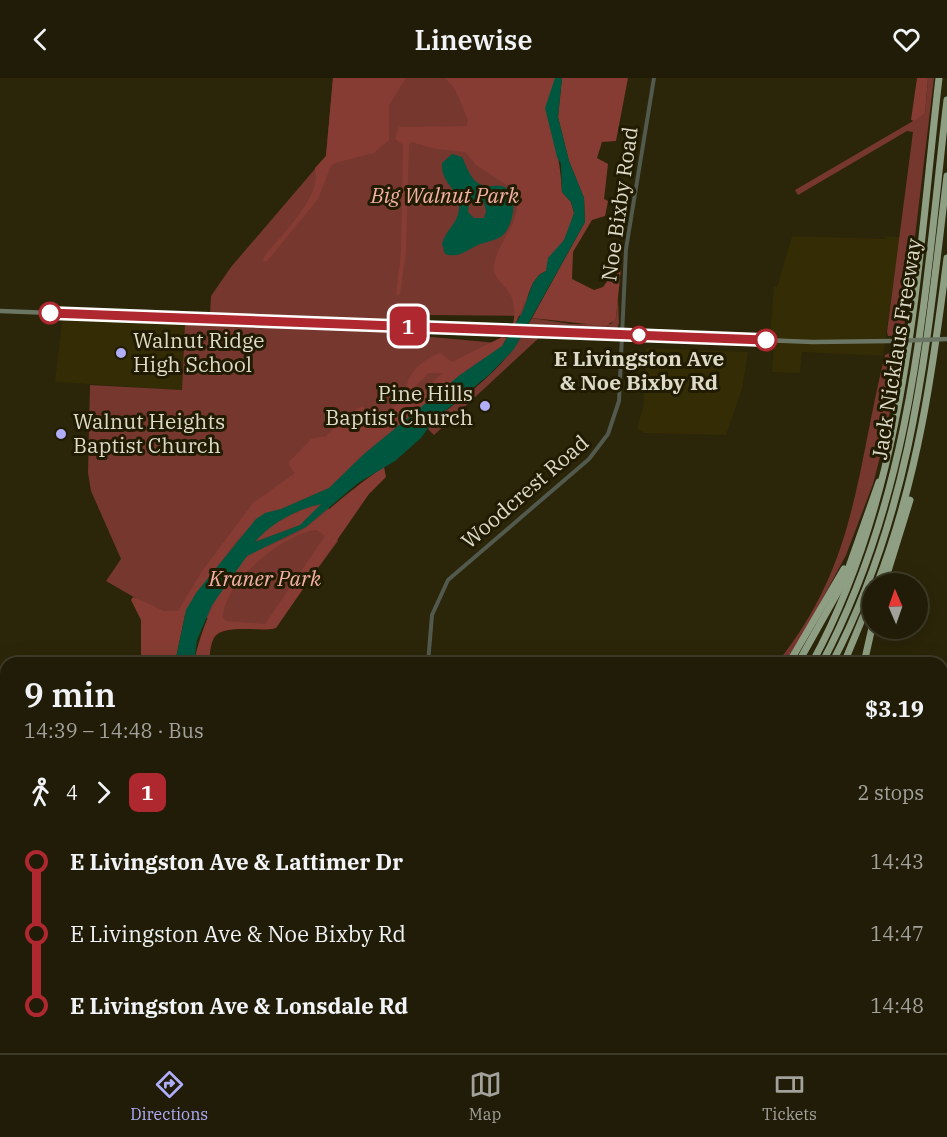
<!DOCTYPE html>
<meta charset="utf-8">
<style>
:root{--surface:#201c07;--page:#282511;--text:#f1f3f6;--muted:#a2a19b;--line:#3d3a28;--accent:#b0aefa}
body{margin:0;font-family:"IBM Plex Serif",serif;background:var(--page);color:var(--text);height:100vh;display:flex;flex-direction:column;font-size:22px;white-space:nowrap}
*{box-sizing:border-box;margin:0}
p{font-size:20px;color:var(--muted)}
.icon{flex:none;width:33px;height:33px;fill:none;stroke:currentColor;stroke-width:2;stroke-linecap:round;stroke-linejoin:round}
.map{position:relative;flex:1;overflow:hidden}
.details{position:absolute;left:0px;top:579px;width:948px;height:396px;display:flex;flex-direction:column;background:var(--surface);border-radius:18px 18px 0 0;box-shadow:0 6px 24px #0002,0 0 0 2px var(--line)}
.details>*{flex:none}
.badge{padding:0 12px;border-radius:9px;font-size:21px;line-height:39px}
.needle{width:39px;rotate:358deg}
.tools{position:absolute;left:862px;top:495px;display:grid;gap:12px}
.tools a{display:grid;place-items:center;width:66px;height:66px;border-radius:50%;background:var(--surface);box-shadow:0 6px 24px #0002,0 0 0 2px var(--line);font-size:30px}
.map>.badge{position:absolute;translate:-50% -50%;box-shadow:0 0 0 3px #fff}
.legs{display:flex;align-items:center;gap:9px;height:66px;padding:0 24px;font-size:20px}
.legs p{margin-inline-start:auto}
.overview{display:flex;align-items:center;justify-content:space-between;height:102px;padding:0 24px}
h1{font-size:33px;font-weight:600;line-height:45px}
ul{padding:0 24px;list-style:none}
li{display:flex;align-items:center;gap:21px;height:72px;font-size:22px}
li i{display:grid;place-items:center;width:9px;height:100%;margin:0 8px;background:currentColor}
li i::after{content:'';width:15px;height:15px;margin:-8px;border:4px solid;border-radius:50%;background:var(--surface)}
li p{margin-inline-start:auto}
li:first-child i{background:linear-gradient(#0000 50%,currentColor 0)}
li:last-child i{background:linear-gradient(currentColor 50%,#0000 0)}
header{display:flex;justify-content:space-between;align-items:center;height:78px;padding:0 24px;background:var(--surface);font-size:27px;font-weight:600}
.tabs{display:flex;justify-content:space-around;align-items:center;height:84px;border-top:2px solid var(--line);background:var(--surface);font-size:16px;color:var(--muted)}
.tabs a{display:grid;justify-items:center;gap:3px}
.tabs .on{color:var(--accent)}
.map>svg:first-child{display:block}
.built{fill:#332c05}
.green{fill:#76372f}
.forest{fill:#863c32;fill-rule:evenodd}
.water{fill:#005740;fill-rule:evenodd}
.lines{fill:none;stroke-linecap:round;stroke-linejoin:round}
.tertiary{stroke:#52594d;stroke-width:4}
.secondary{stroke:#6a7563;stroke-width:4.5}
.motorway{stroke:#8e9f83;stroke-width:7}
.rail-casing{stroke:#999580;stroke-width:4}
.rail{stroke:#211c01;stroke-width:1.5;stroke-dasharray:4.5;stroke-linecap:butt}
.secondary-bridge{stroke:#6a7563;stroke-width:4.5}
.line-1-casing{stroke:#fff;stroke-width:14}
.line-1{stroke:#af272f;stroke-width:9}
.stop-1-dot{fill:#fff;stroke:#af272f;stroke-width:3}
.poi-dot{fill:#b0aefa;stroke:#211c01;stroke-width:2}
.labels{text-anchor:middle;stroke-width:6;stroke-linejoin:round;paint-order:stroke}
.park-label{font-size:21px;font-style:italic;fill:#f4b1a6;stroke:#211c01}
.street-label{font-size:21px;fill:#dddaca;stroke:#211c01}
.poi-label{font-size:21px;fill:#dddaca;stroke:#211c01;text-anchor:start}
.stop-label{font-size:21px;font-weight:bold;fill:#dddaca;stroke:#211c01}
</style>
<header><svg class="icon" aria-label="back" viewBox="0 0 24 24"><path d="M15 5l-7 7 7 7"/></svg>Linewise<svg class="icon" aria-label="heart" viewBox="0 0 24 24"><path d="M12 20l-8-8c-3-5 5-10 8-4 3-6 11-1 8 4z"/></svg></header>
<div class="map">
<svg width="947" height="975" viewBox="0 0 947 975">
<rect width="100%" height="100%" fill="#2b2509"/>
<g class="built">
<path d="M792 158 885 161V158L900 159 883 278 802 274 800 295 772 294 774 263 770 255 774 209H777Z"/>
<path d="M65 240 185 245 182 312 55 304 62 244Z"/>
<path d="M646 270 748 274 742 311 726 357 644 355 637 351 644 325Z"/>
<path d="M0 679 6 681V839H0Z"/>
<path d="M942 819H947V975L510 974 512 970 517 969H942Z"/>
</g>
<g class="green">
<path d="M333 0H559L525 238 428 237 427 243 210 236 211 218 231 189 326 78Z"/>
<path d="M928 0H934L899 292 882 371 873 406 846 477 788 585H777C857 486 856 393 885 277L896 272 897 258H888L887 254 913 54 907 53 798 117 795 112 925 36Z"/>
<path d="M618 218 619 245 617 251 527 248 532 240 571 246H611L616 239Z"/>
<path d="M185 245 421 253V258L508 266 326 421 338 463 273 551 165 533 144 525 106 503 121 481 91 413 88 395 90 307 182 312Z"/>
<path d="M522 257 541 258 434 357 428 351 434 342C465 318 503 292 522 257Z"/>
<path d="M6 946V969H48L46 975H0V947Z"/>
</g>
<g class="forest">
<path d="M333 0H406L389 27V62L374 75 335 85 331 88 318 121 267 183 263 184 264 179C281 157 323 119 315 90L326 78Z"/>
<path d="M445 0H555C545 39 561 76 562 114L571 124 574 135 568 155 546 193 539 197 533 205 515 247 513 246C521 207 491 208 494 187 498 162 523 144 516 117L510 109 476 87 465 74 436 71 411 64 409 66 406 173 400 216 396 217 401 175 403 67 395 61 399 49 466 48 468 42 455 11Z"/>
<path d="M562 0H628L616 63 602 64 597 80 608 86 604 121 608 123 605 138 592 142 573 174 572 201 594 212 603 209 617 190H621L616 239 614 243 605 248 532 240 585 144 584 120 569 83 558 39Z"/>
<path d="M917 0H928L925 36 914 43 911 42Z"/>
<path d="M502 259 507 260 502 268 460 297 364 376 329 410 281 431 265 435 237 462 186 532 175 585H141V542L131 522 133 519 165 533H178L202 493 253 425 295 395 289 387 290 383 311 361 326 358 347 336 362 328 376 338H380L405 320 421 316 442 295H429L410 313H406C407 295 423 281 440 275L452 284Z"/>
<path d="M384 389 386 399 369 416 276 550C261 555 220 544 213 562 210 568 210 578 209 585H194C199 555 223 494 250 477 268 466 291 461 308 448 334 428 356 407 384 389ZM317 452 325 458 265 546 226 543 223 540C222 506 285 454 317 452Z"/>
<path d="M323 426 300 447 253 464C272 445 296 432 323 426Z"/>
<path d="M6 867V946L0 947V873Z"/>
<path d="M48 969H219L223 975H46Z"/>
</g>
<g class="water">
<path d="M555 0H562L558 39 569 83 584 120 585 144 514 271 490 296 434 342 421 360 395 383 358 405 306 449 247 478 212 527 197 562 194 585H175L186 532 196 515 256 441 265 435 281 431 329 410 364 376 460 297 502 268 522 235 533 205 539 197 546 193 548 180 564 162 574 135 571 124 562 114 561 86 557 79 545 30ZM321 426 300 447 255 464C271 445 297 431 321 426Z"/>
<path d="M452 76 462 79C469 93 472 110 493 108 497 108 502 107 506 110 519 121 513 148 502 158 496 162 487 164 480 166 468 171 459 181 445 176L442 166C445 153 457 146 459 132 461 111 440 106 442 85ZM474 122 484 124 486 133 484 140H474L468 134 469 126Z"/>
<path d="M585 969 581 975H563L554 970Z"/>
</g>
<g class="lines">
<g class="tertiary">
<path d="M428 585 432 537 448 502 589 381 608 356 619 323 626 171 654 0"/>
<path d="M246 975 247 969"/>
</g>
<path class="secondary" d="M0 233 813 264 893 263"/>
<g class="motorway">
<path d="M877 506C918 401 933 291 947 180"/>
<path d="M884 506 910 422"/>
<path d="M789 585 844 491"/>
<path d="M798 585 844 503 879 404"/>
<path d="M812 585C909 407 916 197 939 0"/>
<path d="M822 585C916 407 924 217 947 22"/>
<path d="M832 585C914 428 926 270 947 98"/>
<path d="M844 585 873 515"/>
<path d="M864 585 873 545"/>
<path d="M0 648 6 649"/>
<path d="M0 662 6 663"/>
<path d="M942 768 947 769"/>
<path d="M942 776 947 777"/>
<path d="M942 793H947"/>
<path d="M942 805H947"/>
<path d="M942 814H947"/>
<path d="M430 975 438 969"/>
<path d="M444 975 452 969"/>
<path d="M460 975 468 969"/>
<path d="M478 975 487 969"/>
</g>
<g class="rail-casing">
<g id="rail">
<path d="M0 846H6"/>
<path d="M504 969 515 975"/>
</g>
</g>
<use href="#rail" class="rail"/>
<path class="secondary-bridge" d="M893 263 947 261"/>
</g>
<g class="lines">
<g class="line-1-casing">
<path id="line-1" d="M50 235 766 262"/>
</g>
<use href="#line-1" class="line-1"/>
</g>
<g class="stop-1-dot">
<circle cx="50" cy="235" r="10"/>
<circle cx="639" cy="257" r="8"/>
<circle cx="766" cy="262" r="10"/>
</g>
<g class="poi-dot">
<circle cx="121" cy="275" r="6"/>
<circle cx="485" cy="328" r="6"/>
<circle cx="61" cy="356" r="6"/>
</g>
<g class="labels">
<g class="park-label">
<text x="445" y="125">Big Walnut Park</text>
<text x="265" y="508">Kraner Park</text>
</g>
<g class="street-label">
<text transform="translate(620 126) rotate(-82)" y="7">Noe Bixby Road</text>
<text transform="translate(897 271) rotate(-81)" y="7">Jack Nicklaus Freeway</text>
<text transform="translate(525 414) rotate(-41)" y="7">Woodcrest Road</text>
</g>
<g class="poi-label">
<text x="133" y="270">Walnut Ridge<tspan x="133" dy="24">High School</tspan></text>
<text x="473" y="323" text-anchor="end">Pine Hills<tspan x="473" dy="24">Baptist Church</tspan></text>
<text x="73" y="351">Walnut Heights<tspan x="73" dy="24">Baptist Church</tspan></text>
</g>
<g class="stop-label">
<text x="639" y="288">E Livingston Ave<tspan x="639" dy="24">&amp; Noe Bixby Rd</tspan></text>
</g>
</g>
</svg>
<div class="tools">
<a><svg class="needle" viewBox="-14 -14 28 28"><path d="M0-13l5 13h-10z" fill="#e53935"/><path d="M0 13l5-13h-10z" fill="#a2a19b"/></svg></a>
</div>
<b class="badge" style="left:408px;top:248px;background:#af272f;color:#fff">1</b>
<section class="details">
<div class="overview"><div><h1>9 min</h1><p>14:39 – 14:48 · Bus</p></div><b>$3.19</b></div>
<div class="legs"><svg class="icon" aria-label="walk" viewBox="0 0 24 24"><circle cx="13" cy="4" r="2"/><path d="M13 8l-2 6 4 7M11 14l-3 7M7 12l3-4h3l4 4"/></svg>4<svg class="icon" aria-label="forward" viewBox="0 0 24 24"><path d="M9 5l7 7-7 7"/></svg><b class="badge" style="background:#af272f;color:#fff">1</b><p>2 stops</p></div>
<ul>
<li><i style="color:#af272f"></i><b>E Livingston Ave &amp; Lattimer Dr</b><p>14:43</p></li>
<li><i style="color:#af272f"></i><span>E Livingston Ave &amp; Noe Bixby Rd</span><p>14:47</p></li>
<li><i style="color:#af272f"></i><b>E Livingston Ave &amp; Lonsdale Rd</b><p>14:48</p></li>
</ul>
</section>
</div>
<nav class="tabs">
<a class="on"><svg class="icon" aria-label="directions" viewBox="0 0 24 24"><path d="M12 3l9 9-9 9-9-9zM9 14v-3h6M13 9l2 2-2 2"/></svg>Directions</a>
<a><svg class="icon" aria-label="map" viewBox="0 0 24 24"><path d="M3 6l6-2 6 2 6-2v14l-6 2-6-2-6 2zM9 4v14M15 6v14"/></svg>Map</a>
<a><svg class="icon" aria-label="tickets" viewBox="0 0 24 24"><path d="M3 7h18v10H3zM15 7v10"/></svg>Tickets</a>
</nav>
